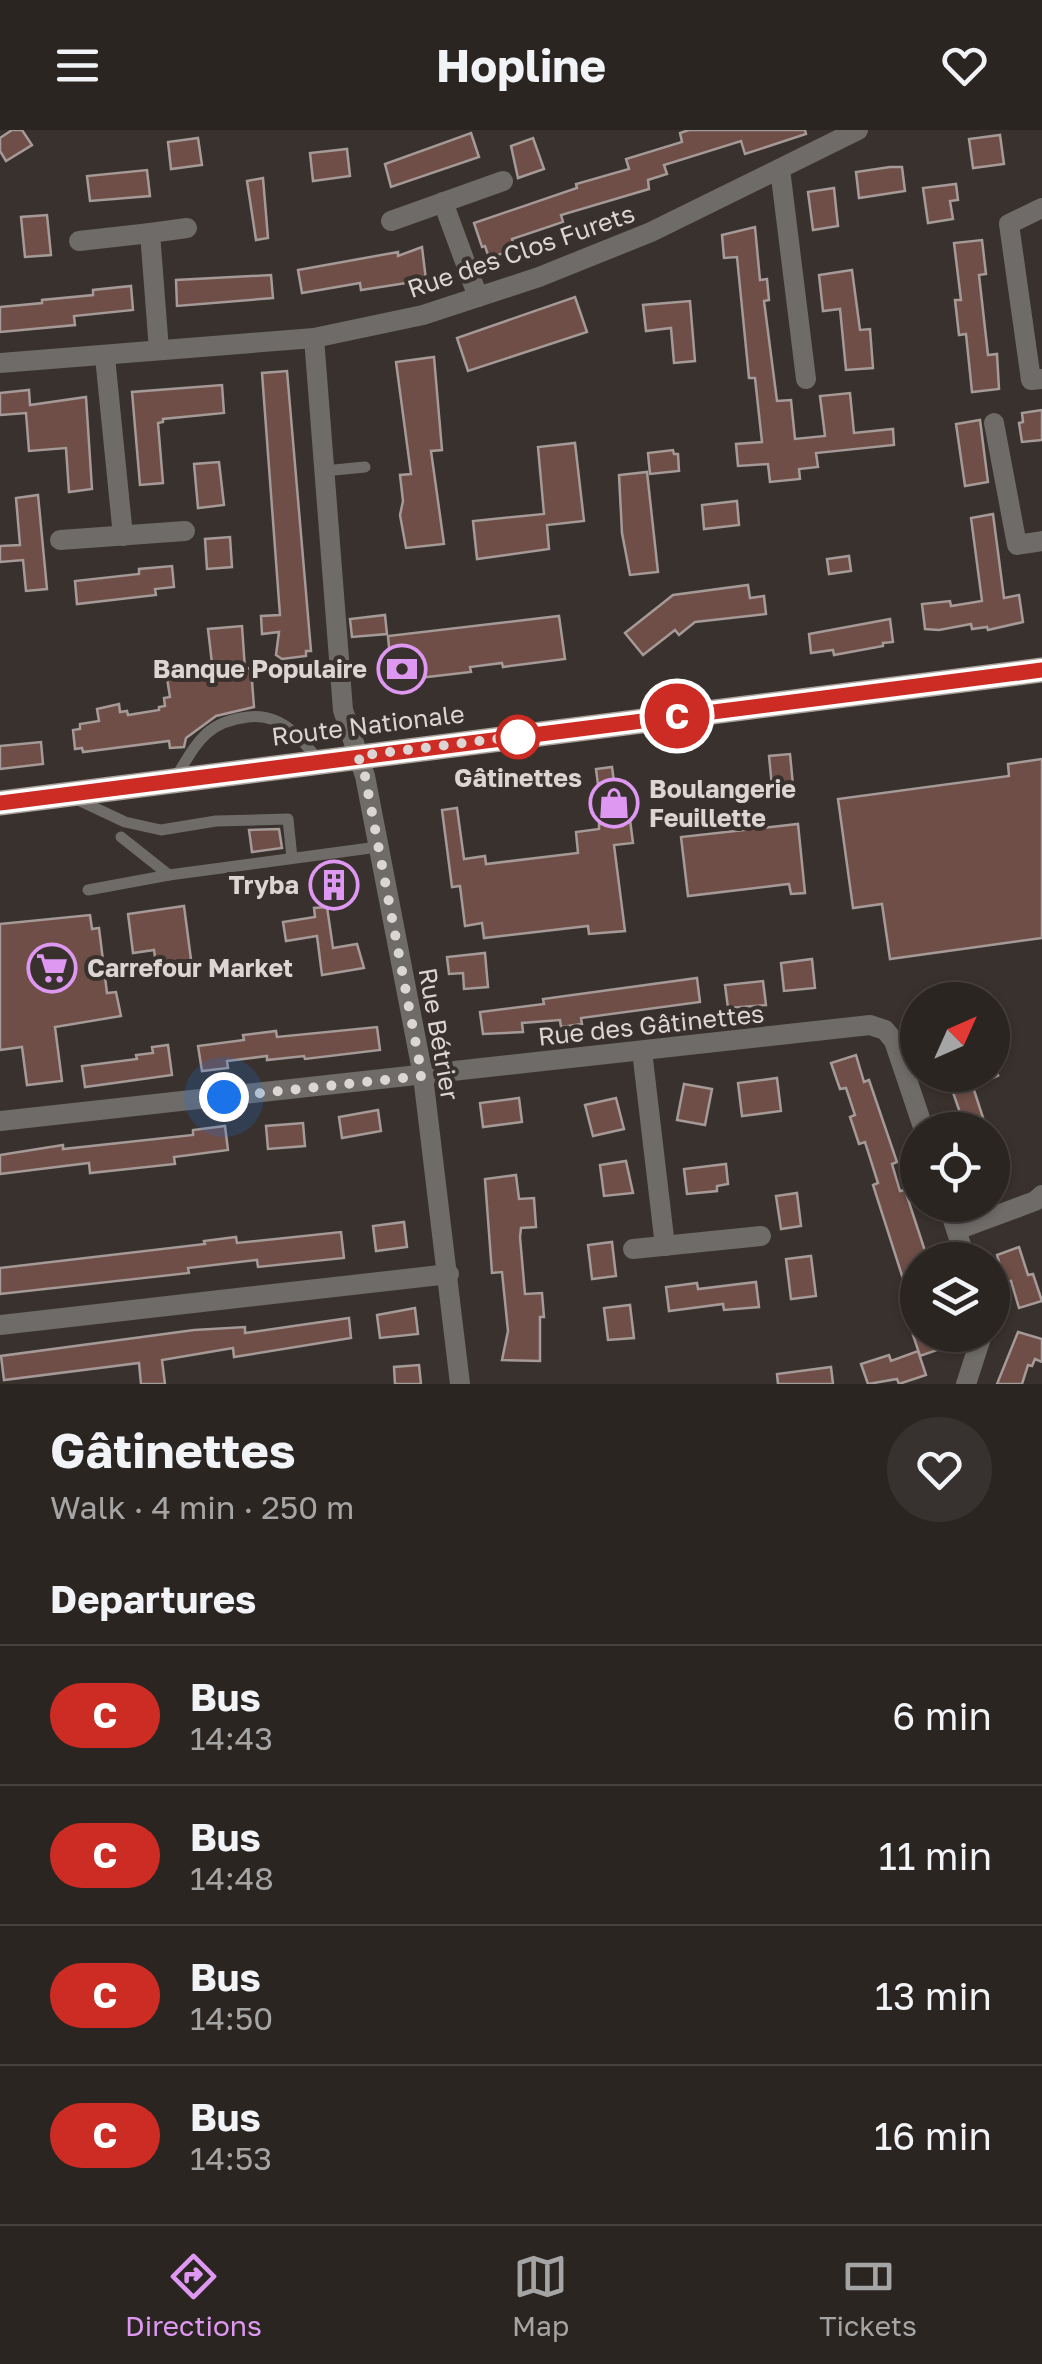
<!DOCTYPE html>
<meta charset="utf-8">
<style>
:root{--surface:#2b2522;--page:#37312f;--text:#f1f3f6;--muted:#a6a5a5;--line:#474240;--accent:#df98f2}
body{margin:0;font-family:"Golos Text",sans-serif;background:var(--page);color:var(--text);height:100vh;display:flex;flex-direction:column;font-size:38px;white-space:nowrap}
*{box-sizing:border-box;margin:0}
p{font-size:32px;color:var(--muted)}
.icon{flex:none;width:55px;height:55px;fill:none;stroke:currentColor;stroke-width:2;stroke-linecap:round;stroke-linejoin:round}
.map{position:relative;height:1254px;overflow:hidden}
.panel{display:flex;flex-direction:column;background:var(--surface);flex:1}
.panel>*{flex:none}
.badge{padding:0 20px;border-radius:32px;font-size:35px;line-height:65px}
.needle{width:65px;rotate:45deg}
.buttons{position:absolute;left:900px;top:852px;display:grid;gap:20px}
.buttons a{display:grid;place-items:center;width:110px;height:110px;border-radius:50%;background:var(--surface);box-shadow:0 2px 8px #0004,0 0 0 2px var(--line);font-size:50px}
.you{position:absolute;width:50px;height:50px;margin:-25px;border:8px solid #fff;border-radius:50%;background:#1a73e8;box-shadow:0 0 0 15px #1a73e833}
.map>.badge{position:absolute;translate:-50% -50%;box-shadow:0 0 0 5px #fff}
h2{padding:0 50px;font-size:38px;line-height:90px}
.round{display:grid;place-items:center;flex:none;width:105px;height:105px;border-radius:52px;background:var(--page)}
.head{display:flex;align-items:center;justify-content:space-between;height:170px;padding:0 50px}
h1{font-size:48px;font-weight:700;line-height:75px}
ul{padding:0;list-style:none}
li{display:flex;align-items:center;gap:30px;height:140px;padding:0 50px;border-top:2px solid var(--line)}
li div{flex:1}
li b{display:block;font-size:38px}
li em{font-style:normal}
li .badge{min-width:110px;font-weight:700;text-align:center}
header{display:flex;justify-content:space-between;align-items:center;height:130px;padding:0 50px;background:var(--surface);font-size:45px;font-weight:700}
.dock{display:flex;justify-content:space-around;align-items:center;height:140px;border-top:2px solid var(--line);background:var(--surface);font-size:28px;color:var(--muted)}
.dock a{display:grid;justify-items:center;gap:5px}
.dock .current{color:var(--accent)}
.map>svg:first-child{display:block}
.building{fill:#6e4e47;stroke:#a59a97;stroke-width:2.5}
.lines{fill:none;stroke-linecap:round;stroke-linejoin:round}
.service{stroke:#6e6b68;stroke-width:11}
.minor{stroke:#6e6b68;stroke-width:20}
.primary{stroke:#a9a29c;stroke-width:25}
.line-casing{stroke:#fff;stroke-width:22}
.line{stroke:#cc2c24;stroke-width:15}
.walk{stroke:#dbd6d3;stroke-width:10;stroke-dasharray:0 18}
.stop-dot{fill:#fff;stroke:#cc2c24;stroke-width:5}
.labels{text-anchor:middle;stroke-width:8;stroke-linejoin:round;paint-order:stroke}
.street-label{font-size:25px;fill:#dbd6d3;stroke:#39312d}
.poi-label{font-size:25px;font-weight:bold;fill:#dbd6d3;stroke:#39312d;text-anchor:end}
.stop-label{font-size:25px;font-weight:bold;fill:#dbd6d3;stroke:#39312d}
</style>
<header><svg class="icon" aria-label="menu" viewBox="0 0 24 24"><path d="M4 6h16M4 12h16M4 18h16"/></svg>Hopline<svg class="icon" aria-label="heart" viewBox="0 0 24 24"><path d="M12 20l-8-8c-3-5 5-10 8-4 3-6 11-1 8 4z"/></svg></header>
<div class="map">
<svg width="1042" height="1254" viewBox="0 0 1042 1254">
<rect width="100%" height="100%" fill="#39312d"/>
<g class="building">
<path d="M12 0H22L32 15 6 31 0 21V8Z"/>
<path d="M689 0H805L806 4 745 24 741 11 664 35 667 44 648 50 649 59 561 85 563 92 512 109 515 119 489 128 485 116 482 117 474 93 577 58 576 54 629 39 626 29 682 12 680 3Z"/>
<path d="M471 3 479 27 391 57 385 34Z"/>
<path d="M1000 5 1004 34 973 38 969 9Z"/>
<path d="M198 8 202 35 171 39 168 12Z"/>
<path d="M533 8 544 39 518 48 511 16Z"/>
<path d="M347 19 350 46 313 51 310 23Z"/>
<path d="M890 37H902L905 61 859 68 856 42Z"/>
<path d="M147 40 150 66 90 71 87 46Z"/>
<path d="M263 48 268 108 256 110 247 51Z"/>
<path d="M956 54 958 70 950 71 953 89 928 93 923 58Z"/>
<path d="M834 58 838 96 813 100 808 62Z"/>
<path d="M47 85 51 125 25 127 21 87Z"/>
<path d="M755 97 760 150 767 149 769 170 764 171 777 271 791 270 795 309 825 306 820 266 850 263 854 303 893 299 894 315 816 323 818 337 799 339 800 349 770 352 768 334 738 336 736 314 762 312 755 248H749L737 127 724 128 722 105Z"/>
<path d="M982 110 986 144 979 145 988 225 997 224 999 259 972 262 966 204 959 205 955 170H961L954 113Z"/>
<path d="M422 117 426 150 361 160 360 153 302 163 298 140 398 122V126Z"/>
<path d="M852 140 860 200 870 199 873 238 846 240 840 179 823 181 819 145Z"/>
<path d="M271 145 273 168 177 176 176 150Z"/>
<path d="M131 156 133 180 74 186 75 195 0 202V177L42 173V170L93 165V160Z"/>
<path d="M575 167 587 202 468 241 457 208Z"/>
<path d="M690 171 695 231 674 233 671 198 646 201 643 175Z"/>
<path d="M434 227 442 320 431 321 444 414 406 418 400 385 403 371 400 345 411 344 396 232Z"/>
<path d="M287 241 311 521H306V526L282 529 276 525 279 502 262 504 261 486 280 485 262 243Z"/>
<path d="M222 255 224 283 163 289V292L158 293 163 353 140 355 132 262Z"/>
<path d="M29 260 30 275 86 267 92 359 69 362 66 318 29 321 26 283 0 285V263Z"/>
<path d="M1042 280V310L1022 312 1019 293 1023 292 1022 283Z"/>
<path d="M980 290 988 352 965 356 956 294Z"/>
<path d="M575 313 584 391 547 395 549 419 477 429 473 391 544 384 538 317Z"/>
<path d="M673 320 674 324H678L679 341 650 344 648 323Z"/>
<path d="M219 332 224 375 198 378 194 334Z"/>
<path d="M647 342 658 442 630 445 622 403 619 345Z"/>
<path d="M38 365 47 459 26 461 23 430 0 432V416L20 415 16 368Z"/>
<path d="M737 371 739 395 704 399 702 375Z"/>
<path d="M993 384 1004 468 1019 465 1023 492 988 500 987 497 972 499 971 494 939 500 925 499 922 474 950 471 951 476 982 471 971 388Z"/>
<path d="M230 407 232 437 207 439 205 409Z"/>
<path d="M849 426 851 441 829 444 827 429Z"/>
<path d="M172 436 174 457 155 459 156 465 77 474 75 451 139 444V439Z"/>
<path d="M748 455 750 468 764 466 766 484 695 492 679 505 675 500 643 525 625 503 673 465Z"/>
<path d="M385 485 387 504 352 507 350 489Z"/>
<path d="M559 486 565 529 503 537 502 533 470 537 471 542 392 551 388 506Z"/>
<path d="M890 489 893 512 883 513V516L834 525 833 520 811 523 809 504Z"/>
<path d="M242 496 245 539 251 538 254 577 216 586 186 608 184 617 170 618 169 611 83 622 82 618 75 619 73 600 80 599V594L99 591 97 579 119 574 120 582 127 581 128 585 159 580V577L165 576 164 568 170 567 167 548 213 542 208 499Z"/>
<path d="M41 612 43 634 0 639V616Z"/>
<path d="M790 624 793 655 772 657 769 626Z"/>
<path d="M1042 629V808L890 829 882 774 853 778 838 669 1009 646 1008 634Z"/>
<path d="M612 637 614 652 625 651 633 713 614 715 625 801 589 804 588 796 484 808 482 793 465 796 460 756 452 757 442 680 457 678 464 729 485 726 486 734 578 723 576 702 599 699V694H603L596 639Z"/>
<path d="M798 694 805 763 791 764 789 754 688 766 681 707Z"/>
<path d="M279 699 282 718 252 722 249 700Z"/>
<path d="M348 741 352 764 320 770 316 746Z"/>
<path d="M184 776 192 837 157 842 154 820 133 823 128 784Z"/>
<path d="M327 777 333 818 357 814 364 838 322 845 317 806 286 811 283 792 315 787 314 778Z"/>
<path d="M90 785 92 799 99 798 107 863 116 862 121 886 55 897 62 951 27 955 22 917 0 920V794Z"/>
<path d="M485 823 488 857 464 859 463 843 449 844 447 827Z"/>
<path d="M812 829 815 858 784 861 781 833Z"/>
<path d="M697 848 700 872 581 888 582 894 561 897 560 890 522 893 523 902 483 904 480 882 544 874 543 869Z"/>
<path d="M763 851 766 875 728 878 725 855Z"/>
<path d="M377 897 380 920 305 929 304 926 267 930V926L227 931 228 938 202 941 198 916 244 910 243 905 276 901 277 907Z"/>
<path d="M168 915 172 945 85 957 82 936 137 929 136 925 153 923 152 917Z"/>
<path d="M856 925 864 952 869 950 897 1032 892 1034 900 1061 905 1060 928 1130H918V1182L914 1183 873 1055 878 1053 865 1012 859 1014 850 987 855 985 846 958 840 959 831 933Z"/>
<path d="M947 945H999L973 957 987 1000H966Z"/>
<path d="M777 948 781 981 742 986 738 953Z"/>
<path d="M684 954 712 959 705 995 677 990Z"/>
<path d="M519 968 522 992 483 997 480 973Z"/>
<path d="M616 968 624 999 593 1006 585 975Z"/>
<path d="M378 980 381 1001 342 1008 339 987Z"/>
<path d="M303 993 305 1016 268 1019 266 996Z"/>
<path d="M225 996 228 1020 174 1027 175 1034 90 1043 89 1033 0 1044V1025L63 1015V1019L193 1005V1000Z"/>
<path d="M626 1031 633 1063 604 1066 600 1035Z"/>
<path d="M726 1034 728 1054 717 1056V1061L687 1064 684 1039Z"/>
<path d="M516 1045 519 1069 534 1068 536 1097 521 1098 520 1107 525 1164 542 1163 544 1187H540V1231L502 1230 508 1201 502 1142 492 1143 485 1049Z"/>
<path d="M797 1063 801 1096 781 1099 776 1066Z"/>
<path d="M404 1092 407 1117 376 1121 373 1096Z"/>
<path d="M341 1102 344 1128 258 1137 257 1130 188 1138 189 1143 0 1164V1138L205 1114 204 1111 236 1107 237 1113Z"/>
<path d="M612 1112 616 1146 592 1149 588 1115Z"/>
<path d="M1019 1117 1028 1145 1033 1144 1042 1171 1019 1178 1011 1151 1005 1152 997 1125Z"/>
<path d="M811 1126 816 1166 791 1169 786 1129Z"/>
<path d="M756 1152 759 1177 724 1180 723 1174 669 1181 666 1157 697 1153 698 1159Z"/>
<path d="M630 1175 634 1208 608 1210 604 1178Z"/>
<path d="M415 1178 418 1204 380 1208 377 1185Z"/>
<path d="M349 1188 351 1208 234 1227 233 1218 162 1230 165 1254H141L139 1233 4 1250 1 1226 194 1200 245 1197V1203Z"/>
<path d="M1018 1202 1042 1209V1232L1035 1229 1032 1236 1028 1235 1022 1254H997Z"/>
<path d="M913 1205H968L966 1210 920 1226Z"/>
<path d="M918 1221 926 1245 899 1254 897 1249 868 1254 861 1234 889 1225 891 1231Z"/>
<path d="M419 1235 421 1254H395L394 1237Z"/>
<path d="M831 1237 833 1254H778L777 1244Z"/>
</g>
<g class="lines">
<g class="service">
<path d="M324 341 365 337"/>
<path d="M174 650C196 615 204 592 248 587 265 585 279 590 292 601 302 609 310 621 319 630"/>
<path d="M74 668 125 692 161 700 216 691 288 689 292 728"/>
<path d="M121 707 169 745"/>
<path d="M88 760 169 745 378 717"/>
</g>
<g class="minor">
<path d="M780 39 806 249"/>
<path d="M443 72 478 167"/>
<path d="M1042 78 1009 94 1031 250 1042 249"/>
<path d="M391 91 503 51"/>
<path d="M79 111 150 103"/>
<path d="M314 208 343 580 365 646 423 946 460 1254"/>
<path d="M159 220 150 103 187 98"/>
<path d="M105 227 123 406"/>
<path d="M0 233 314 208 423 185 539 147 651 102 858 0"/>
<path d="M994 293 1017 415 1042 411"/>
<path d="M60 410 185 401"/>
<path d="M642 921 665 1116"/>
<path d="M0 991 870 895 885 900 894 911 924 1000"/>
<path d="M948 1075 966 1130"/>
<path d="M957 1100 1035 1071 1042 1065"/>
<path d="M633 1119 761 1106"/>
<path d="M0 1195 449 1144"/>
<path d="M966 1254 982 1205"/>
</g>
<path class="primary" d="M0 673 1042 540"/>
</g>
<g class="lines">
<g class="line-casing">
<path id="line" d="M0 673 1042 540"/>
</g>
<use href="#line" class="line"/>
<path class="walk" d="M224 967 422 946 365 646 358 626 529 605 518 607"/>
</g>
<defs>
<g id="bank-ring" transform="scale(2.5)"><circle r="9.5" fill="#39312d" stroke="#df98f2" stroke-width="1.5"/><path d="M-6-4H6V4H-6ZM0-2.3a2.3 2.3 0 1 0 0 4.6a2.3 2.3 0 1 0 0-4.6Z" fill="#df98f2"/></g>
<g id="shop-ring" transform="scale(2.5)"><circle r="9.5" fill="#39312d" stroke="#df98f2" stroke-width="1.5"/><path d="M-5-2.5h2.3a2.7 3.5 0 0 1 5.4 0H5L5.5 6h-11ZM-1.5-2.5h3a1.5 2.3 0 0 0-3 0Z" fill="#df98f2"/></g>
<g id="building-ring" transform="scale(2.5)"><circle r="9.5" fill="#39312d" stroke="#df98f2" stroke-width="1.5"/><path d="M-4-6H4V6H1V3H-1V6H-4ZM-2.5-4.3h1.7v1.8h-1.7ZM.8-4.3h1.7v1.8H.8ZM-2.5-1h1.7V.8h-1.7ZM.8-1h1.7V.8H.8Z" fill="#df98f2"/></g>
<g id="supermarket-ring" transform="scale(2.5)"><circle r="9.5" fill="#39312d" stroke="#df98f2" stroke-width="1.5"/><path d="M-6-5.5h2.5l.6 2H6L4.5 2H-2.5L-4.4-4H-6ZM-1.5 3.2a1.3 1.3 0 1 0 .1 0ZM3 3.2a1.3 1.3 0 1 0 .1 0Z" fill="#df98f2"/></g>
</defs>
<g fill-rule="evenodd">
<use href="#bank-ring" x="402" y="539"/>
<use href="#shop-ring" x="614" y="673"/>
<use href="#building-ring" x="334" y="755"/>
<use href="#supermarket-ring" x="52" y="838"/>
</g>
<circle class="stop-dot" cx="518" cy="607" r="20"/>
<g class="labels">
<g class="street-label">
<text transform="translate(521 121) rotate(-19)" y="9">Rue des Clos Furets</text>
<text transform="translate(368 595) rotate(-7)" y="9">Route Nationale</text>
<text transform="translate(651 895) rotate(-6)" y="9">Rue des Gâtinettes</text>
<text transform="translate(439 904) rotate(80)" y="9">Rue Bétrier</text>
</g>
<g class="poi-label">
<text x="367" y="548">Banque Populaire</text>
<text x="649" y="668" text-anchor="start">Boulangerie<tspan x="649" dy="29">Feuillette</tspan></text>
<text x="299" y="764">Tryba</text>
<text x="87" y="847" text-anchor="start">Carrefour Market</text>
</g>
<g class="stop-label">
<text x="518" y="657">Gâtinettes</text>
</g>
</g>
</svg>
<div class="buttons">
<a><svg class="needle" viewBox="-14 -14 28 28"><path d="M0-13l5 13h-10z" fill="#e53935"/><path d="M0 13l5-13h-10z" fill="#a6a5a5"/></svg></a>
<a><svg class="icon" aria-label="locate" viewBox="0 0 24 24"><circle cx="12" cy="12" r="6"/><path d="M12 2v4M12 18v4M2 12h4M18 12h4"/></svg></a>
<a><svg class="icon" aria-label="layers" viewBox="0 0 24 24"><path d="M12 4l9 5-9 5-9-5zM3 14l9 5 9-5"/></svg></a>
</div>
<div class="you" style="left:224px;top:967px"></div>
<b class="badge" style="left:677px;top:586px;background:#cc2c24;color:#fff">C</b>
</div>
<section class="panel">
<div class="head"><div><h1>Gâtinettes</h1><p>Walk · 4 min · 250 m</p></div><a class="round"><svg class="icon" aria-label="heart" viewBox="0 0 24 24"><path d="M12 20l-8-8c-3-5 5-10 8-4 3-6 11-1 8 4z"/></svg></a></div>
<h2>Departures</h2>
<ul>
<li><span class="badge" style="background:#cc2c24;color:#fff">C</span><div><b>Bus</b><p>14:43</p></div><em>6 min</em></li>
<li><span class="badge" style="background:#cc2c24;color:#fff">C</span><div><b>Bus</b><p>14:48</p></div><em>11 min</em></li>
<li><span class="badge" style="background:#cc2c24;color:#fff">C</span><div><b>Bus</b><p>14:50</p></div><em>13 min</em></li>
<li><span class="badge" style="background:#cc2c24;color:#fff">C</span><div><b>Bus</b><p>14:53</p></div><em>16 min</em></li>
</ul>
</section>
<nav class="dock">
<a class="current"><svg class="icon" aria-label="directions" viewBox="0 0 24 24"><path d="M12 3l9 9-9 9-9-9zM9 14v-3h6M13 9l2 2-2 2"/></svg>Directions</a>
<a><svg class="icon" aria-label="map" viewBox="0 0 24 24"><path d="M3 6l6-2 6 2 6-2v14l-6 2-6-2-6 2zM9 4v14M15 6v14"/></svg>Map</a>
<a><svg class="icon" aria-label="tickets" viewBox="0 0 24 24"><path d="M3 7h18v10H3zM15 7v10"/></svg>Tickets</a>
</nav>
